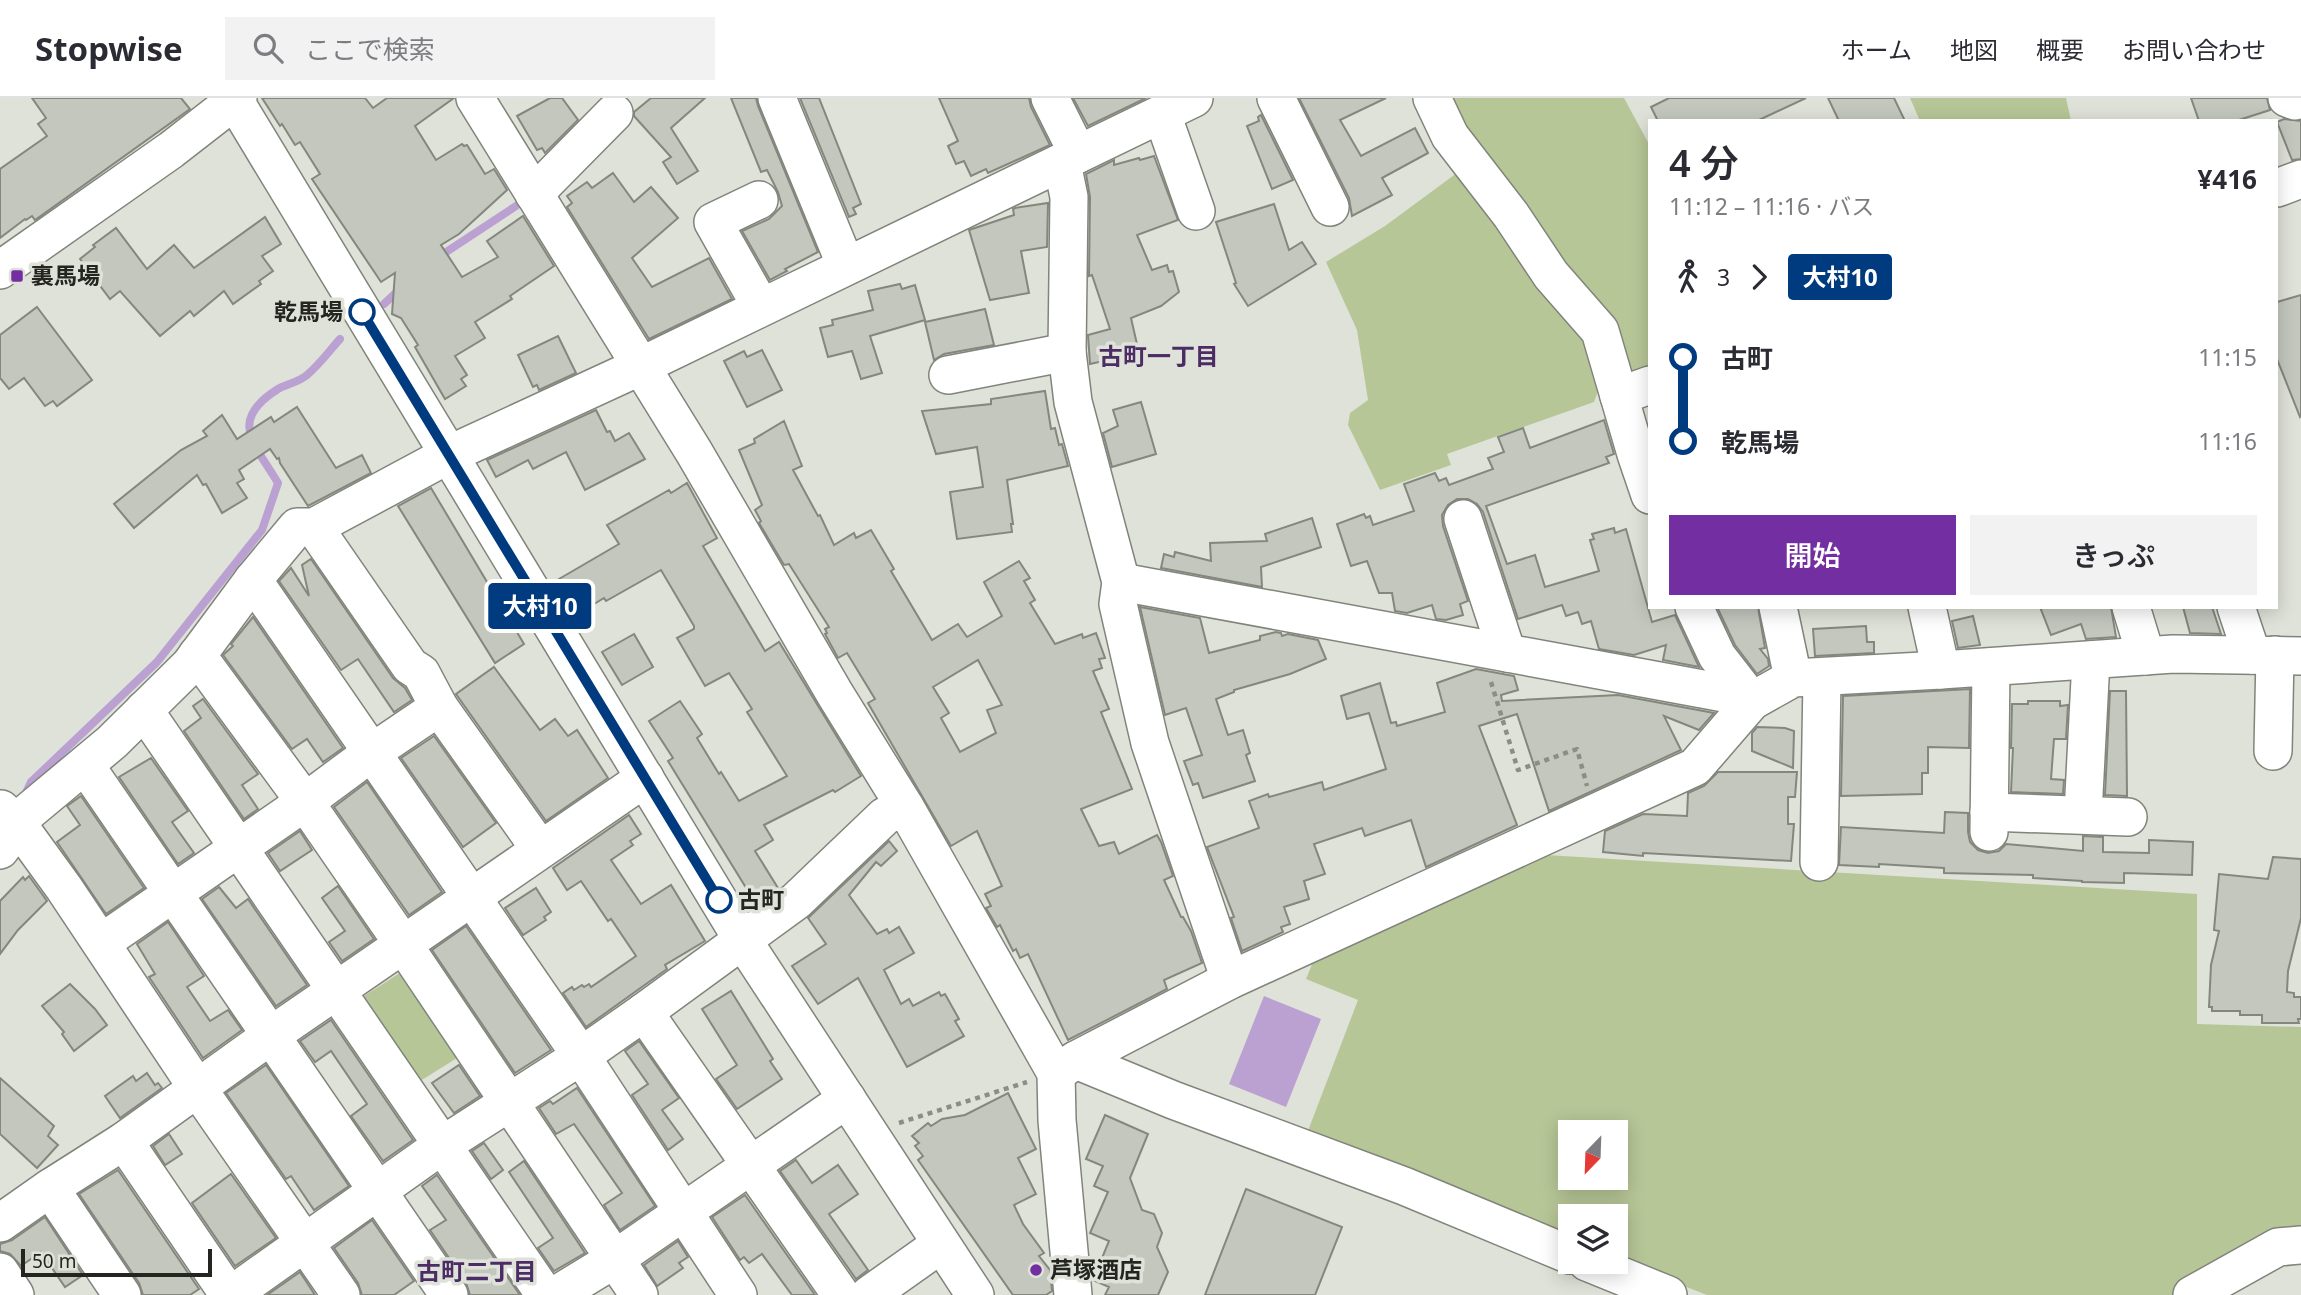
<!DOCTYPE html>
<html lang="ja">
<meta charset="utf-8">
<style>
:root{--surface:#fff;--page:#f2f2f3;--text:#2b2b33;--muted:#7c7c81;--line:#e1e1e2;--accent:#732ea2}
body{margin:0;font-family:"Noto Sans","Noto Sans JP",sans-serif;background:var(--page);color:var(--text);height:100vh;display:flex;flex-direction:column;font-size:26px;white-space:nowrap}
*{box-sizing:border-box;margin:0}
p{font-size:23px;color:var(--muted)}
.icon{flex:none;width:38px;height:38px;fill:none;stroke:currentColor;stroke-width:2;stroke-linecap:round;stroke-linejoin:round}
.map{position:relative;flex:1;overflow:hidden}
.details{position:absolute;left:1648px;top:21px;width:630px;height:490px;display:flex;flex-direction:column;background:var(--surface);border-radius:0px;box-shadow:0 4px 18px #0003}
.details>*{flex:none}
.badge{padding:0 14px;border-radius:5px;font-size:24px;line-height:46px}
.needle{width:46px;rotate:203deg}
.controls{position:absolute;left:1558px;top:1022px;display:grid;gap:14px}
.controls a{display:grid;place-items:center;width:70px;height:70px;border-radius:0px;background:var(--surface);box-shadow:0 4px 18px #0003;font-size:35px}
.scale{position:absolute;left:21px;bottom:18px;width:191px;box-sizing:border-box;padding-left:7px;border:4px solid #242521;border-top:0;font-size:19px;line-height:24px;white-space:nowrap;color:#242521;-webkit-text-stroke:5px #dfe2d8;paint-order:stroke}
.map>.badge{position:absolute;translate:-50% -50%;box-shadow:0 0 0 4px #fff}
.legs{display:flex;align-items:center;gap:10px;height:77px;padding:0 21px;font-size:23px}
.legs p{margin-inline-start:auto}
.summary{display:flex;align-items:center;justify-content:space-between;height:119px;padding:0 21px}
h1{font-size:38px;font-weight:600;line-height:52px}
.primary-button{display:flex;gap:14px;margin-top:auto;padding:14px 21px}
.primary-button a{flex:1;height:80px;border-radius:0px;background:var(--accent);color:#fff;font-size:28px;font-weight:600;line-height:80px;text-align:center}
.primary-button a+a{background:var(--page);color:var(--text)}
ul{padding:0 21px;list-style:none}
li{display:flex;align-items:center;gap:24px;height:84px;font-size:26px}
li i{display:grid;place-items:center;width:10px;height:100%;margin:0 9px;background:currentColor}
li i::after{content:'';width:18px;height:18px;margin:-9px;border:5px solid;border-radius:50%;background:var(--surface)}
li p{margin-inline-start:auto}
li:first-child i{background:linear-gradient(#0000 50%,currentColor 0)}
li:last-child i{background:linear-gradient(currentColor 50%,#0000 0)}
header{display:flex;align-items:center;gap:42px;box-sizing:border-box;height:98px;padding:0 35px;background:var(--surface);border-bottom:2px solid var(--line)}
header strong{font-size:33px}
nav{display:flex;gap:38px;margin-inline-start:auto;font-size:24px}
.search{width:490px;height:63px;background:var(--page);display:flex;align-items:center;gap:18px;box-sizing:border-box;padding:0 24px;border-radius:0px;color:var(--muted);font-size:26px}
.map>svg:first-child{display:block}
.green{fill:#b7c697;fill-rule:evenodd}
.water{fill:#baa1d2}
.lines{fill:none;stroke-linecap:round;stroke-linejoin:round}
.stream{stroke:#baa1d2;stroke-width:8}
.building{fill:#c4c7be;stroke:#84877e;stroke-width:2;fill-rule:evenodd}
.minor-casing{stroke:#81847b;stroke-width:40}
.path{stroke:#8c8e86;stroke-width:4.5;stroke-dasharray:5 5;stroke-linecap:butt}
.minor{stroke:#fff;stroke-width:37}
.line-1-casing{stroke:#fff;stroke-width:16}
.line-1{stroke:#003b80;stroke-width:10}
.poi-dot{fill:#732ea2;stroke:#dfe2d8;stroke-width:2.5}
.stop-1-dot{fill:#fff;stroke:#003b80;stroke-width:3.5}
.labels{text-anchor:middle;stroke-width:7;stroke-linejoin:round;paint-order:stroke}
.poi-label{font-size:23px;font-weight:bold;fill:#242521;stroke:#dfe2d8;text-anchor:start}
.stop-label{font-size:23px;font-weight:bold;fill:#242521;stroke:#dfe2d8;text-anchor:end}
.neighbourhood-label{font-size:24px;font-weight:bold;fill:#4c2c65;stroke:#dfe2d8}
</style>
<header>
<strong>Stopwise</strong>
<div class="search"><svg class="icon" aria-label="search" viewBox="0 0 24 24"><circle cx="10" cy="10" r="6"/><path d="M15 15l6 6"/></svg>ここで検索</div>
<nav><a>ホーム</a><a>地図</a><a>概要</a><a>お問い合わせ</a></nav>
</header>
<div class="map">
<svg width="2301" height="1197" viewBox="0 0 2301 1197">
<rect width="100%" height="100%" fill="#dfe2d8"/>
<g class="green">
<path d="M1439 0H1624L1650 48V283L1623 291Z"/>
<path d="M1910 0H2066L2071 23H1920Z"/>
<path d="M1465 69 1596 239 1604 276 1594 304 1447 356 1451 367 1380 392 1348 327 1350 315 1368 302 1357 232 1326 164 1385 128Z"/>
<path d="M1546 757 2197 796V926L2301 929V1129L2182 1197H1707L1615 1161V1118H1570V1143L1306 1038 1358 902 1306 881 1313 864ZM1570 1034H1615V1080H1570Z"/>
<path d="M409 869 465 955 417 985 358 902Z"/>
</g>
<path class="water" d="M1264 898 1321 921 1286 1009 1229 986Z"/>
<g class="lines">
<g class="stream">
<path d="M437 160 516 108"/>
<path d="M384 206 400 191"/>
<path d="M25 697 31 684 157 564 262 432 278 385C255 346 227 323 278 291 287 286 299 284 307 277 319 267 330 252 340 241"/>
</g>
</g>
<g class="building">
<path d="M32 0H181L190 11 35 122 32 118 26 122 25 121 0 140V71L47 38 38 26 46 20Z"/>
<path d="M262 0H365L373 10 387 0H454L415 28 436 62 462 46 464 48 467 47 485 76 494 71 507 92 459 136 441 147 462 179 498 159 487 143 523 118 554 168 510 198 512 201 475 224 485 240 455 258 467 277 461 281 466 288 445 301 415 249 418 247 401 220 392 216 395 175 381 184 312 81 320 76 300 44 295 47 282 26 280 28Z"/>
<path d="M550 0H562L578 22 545 55 542 50 537 52 517 18Z"/>
<path d="M651 0H705L671 30 698 73 677 86 663 64 671 59 634 18V14Z"/>
<path d="M731 0H756L758 8 818 154 785 171 787 173 770 182 742 133 769 121 782 108 778 94 767 72 761 74Z"/>
<path d="M800 0H819L861 106 853 110 856 116 849 119Z"/>
<path d="M939 0H1029L1031 9 1050 47 988 75 986 71 971 78 964 63 956 66 948 48 958 43Z"/>
<path d="M1073 0H1146L1088 28Z"/>
<path d="M1299 0H1386L1340 22 1361 58 1415 30 1428 55 1382 80 1392 97 1352 118 1349 100Z"/>
<path d="M1669 0H1806L1757 23H1658L1651 9Z"/>
<path d="M1828 0H1894L1905 23H1839Z"/>
<path d="M2191 0H2267L2270 12 2236 23H2199Z"/>
<path d="M1261 17 1293 82 1272 91 1247 28 1259 23 1258 19Z"/>
<path d="M2284 21 2301 23V61L2292 62 2277 24Z"/>
<path d="M1154 58 1178 122 1137 137 1152 172 1167 167 1169 174 1173 173 1179 194 1161 208 1131 220 1139 255 1090 266 1088 237 1110 231 1092 177 1089 178 1090 99 1086 76 1114 62V67L1139 60 1140 62Z"/>
<path d="M613 75 634 104 651 89 678 120 632 160 652 189 709 160 732 201 649 241 567 109 572 105 567 98 587 84 592 90Z"/>
<path d="M1048 105 1047 149 1021 153 1029 195 990 202 969 132 1014 117 1013 111 1015 110Z"/>
<path d="M1274 106 1289 152 1302 144 1316 166 1248 208 1234 186 1236 185 1216 124Z"/>
<path d="M265 119 281 146 262 158 273 173 259 183 261 186 233 206 224 193 194 218 190 213 160 238 120 193 110 201 80 161 95 149 93 147 116 130 147 171 174 147 194 170Z"/>
<path d="M900 186 902 191 915 187 925 222 870 238 882 275 861 281 852 253 828 259 820 230 833 227 832 222 873 212 868 193Z"/>
<path d="M2301 197V318L2300 319 2277 261V204Z"/>
<path d="M37 209 92 282 57 308 53 303 45 308 24 280 9 291 0 280V237Z"/>
<path d="M985 211 994 247 944 256 934 262 925 224Z"/>
<path d="M558 238 576 275 539 292 537 287 533 289 518 257Z"/>
<path d="M762 252 782 292 747 309 724 263 744 253 747 259Z"/>
<path d="M1045 293 1051 331 1055 330 1059 347 1062 346 1068 368 1007 382 1013 426H1011L1012 434 957 441 950 394 983 389 977 349 936 356 922 313 991 306V301Z"/>
<path d="M1141 304 1156 356 1112 369 1103 335 1118 328 1113 312Z"/>
<path d="M297 309 336 370 362 357 371 375 308 408 280 365 279 360 277 361 270 351 239 372 244 381 237 385 247 400 222 415 206 386 203 387 197 377 134 430 114 406 181 352 207 338 203 333 222 317 237 341 271 319 274 324Z"/>
<path d="M596 312 607 334 610 333 615 343 629 335 645 361 585 392 566 354 533 371 528 362 496 379 487 362Z"/>
<path d="M1604 322 1614 356 1606 359 1609 365 1486 408 1507 466 1535 457 1545 489 1599 473 1590 442 1594 441 1592 436 1614 430 1615 435 1626 431 1652 524 1675 517 1699 569 1663 562 1666 547 1634 557 1599 551 1591 523 1582 526 1578 514 1566 518 1562 507 1518 521 1483 414 1477 406 1468 401H1457L1448 407 1442 417 1443 428 1468 503 1460 506 1463 517 1446 522 1436 521 1432 507 1407 515 1395 513 1392 495H1379L1367 463 1351 468 1337 426 1364 416 1366 420 1370 418 1373 427 1414 413 1404 386 1435 375 1439 383 1446 380 1449 387 1493 371 1488 360 1504 354 1498 339 1523 330 1530 350Z"/>
<path d="M784 323 802 368 793 372 818 418 820 417 834 447 854 435 856 440 871 432 894 471 891 473 932 542 958 526 967 539 1002 518 984 484 1019 463 1030 480 1024 483 1035 502 1030 505 1055 546 1082 536 1083 540 1096 535 1105 560 1099 561 1102 570 1093 573 1109 611 1101 614 1132 691 1081 711 1099 748 1114 744 1119 756 1157 737 1161 744 1173 778 1164 782 1181 819H1183L1191 833 1202 865 1164 882 1167 891 1068 942 1028 856 1020 860 1016 851 1013 853 1000 827 997 829 986 810 991 808 985 796 1002 788 977 733 951 748 868 605 875 601 847 555 838 560 825 536 827 535 825 531 829 529 789 466 784 467 759 425 761 423 755 412 762 407 739 352 755 345 754 341ZM978 562 1002 607 987 612 996 635 960 654 941 620 949 615 933 589Z"/>
<path d="M687 385 717 440 703 448 765 553 779 544 861 678 835 694 833 692 764 727 773 742 755 753 778 790 756 806 668 663 673 660 649 623 680 603 702 636 697 640 719 676 721 674 739 703 787 678 747 614 752 611 729 575 705 588 677 540 694 531V528L661 472 606 503 604 500 594 506 593 504 578 513 559 481 619 446 607 427 669 392 671 395Z"/>
<path d="M431 390 524 546 495 565 398 408Z"/>
<path d="M1312 420 1321 449 1261 469 1262 489 1161 470 1164 456 1174 459 1175 454 1211 463 1210 445 1267 443 1265 436Z"/>
<path d="M311 461 393 580 405 590 412 602 394 614 358 561 341 572 279 483 291 470 309 498 302 467Z"/>
<path d="M1140 509 1200 520 1209 555 1260 542V538L1276 534 1281 535 1282 538 1288 536 1318 542 1326 561 1290 576 1234 592V594L1216 601 1228 637 1243 632 1250 655 1246 657 1255 683 1203 700 1198 685 1193 687 1184 663 1202 657 1186 610 1165 617Z"/>
<path d="M1717 509H1758L1765 550 1760 551 1768 561 1769 568 1757 576 1735 547Z"/>
<path d="M2040 509H2111L2116 539 2086 541 2081 526 2051 537Z"/>
<path d="M2183 509H2212L2221 536 2190 535Z"/>
<path d="M1973 518 1980 547 1958 550 1952 523Z"/>
<path d="M253 519 343 650 323 664 307 641 292 651 223 557 233 548 231 546Z"/>
<path d="M1866 528 1867 544H1874V555L1815 558 1813 531Z"/>
<path d="M634 536 653 569 622 587 602 554Z"/>
<path d="M494 569 540 632 555 621 568 638 577 632 608 680 546 723 456 596Z"/>
<path d="M1476 571 1514 578 1518 592 1501 597 1502 603 1618 597 1714 615 1699 632 1664 618 1681 652 1549 713 1517 616 1479 628 1517 727 1426 769 1411 722 1365 738 1362 730 1314 746 1325 776 1304 783 1309 801 1284 809 1290 826 1281 829 1283 834 1242 853 1231 820 1234 819 1207 749 1259 730 1249 703 1268 696 1269 699 1322 684 1324 692 1386 671 1369 615 1347 621 1341 598 1380 585 1391 625 1396 624 1397 628 1445 614 1437 585Z"/>
<path d="M1970 591 1969 650 1928 649V675H1922V696L1841 698 1843 598Z"/>
<path d="M2110 593H2126L2127 698 2105 697Z"/>
<path d="M203 601 258 676 242 687 258 711 244 721 184 633 201 620 193 608Z"/>
<path d="M2028 603H2060V608L2068 607 2066 641H2054L2051 681 2064 682 2063 696 2011 694 2013 650H2011L2012 606H2028Z"/>
<path d="M1757 629 1785 630 1794 633 1793 670 1752 653V635Z"/>
<path d="M434 638 496 725 463 749 401 660Z"/>
<path d="M151 660 188 713 172 724 194 755 178 766 119 679Z"/>
<path d="M1718 674H1797L1795 699H1788V726H1794L1791 763 1643 755V758L1603 754 1605 733 1643 716 1687 718 1688 695 1704 688Z"/>
<path d="M367 684 442 794 409 817 334 709Z"/>
<path d="M81 698 144 790 106 816 57 744 80 727 67 708Z"/>
<path d="M1945 714 1968 715V734L1970 744 1978 752 1988 755 1999 753 2006 746 2083 753V738L2103 739V754L2149 755V742L2193 744 2192 777 2124 775V785L2082 784V783L2033 780V777L1944 775V770L1879 766V769L1839 767 1841 729 1944 735Z"/>
<path d="M629 717 641 736 630 743 633 747 611 762 641 806 671 787 705 843 665 867 667 871 586 929 563 895 572 889 574 892 582 887 584 889 589 886 591 889 636 858 611 821 608 823 581 783 567 792 553 770Z"/>
<path d="M300 733 312 752 280 773 268 755Z"/>
<path d="M889 743 897 753 881 768 876 764 849 797 877 836 887 831 889 835 899 829 914 855 884 872 901 906 909 901 913 908 939 894 941 898 945 896 959 921 955 923 964 938 907 969 858 880 818 906 792 868 826 846 808 820Z"/>
<path d="M2273 759 2301 761V820L2288 873 2287 894 2294 895V899H2301V921H2298L2299 925H2262V917H2240V913H2212V909H2209L2211 867 2219 833 2214 832 2219 776 2268 781Z"/>
<path d="M29 778 47 803 18 832 0 856V803L23 779 25 782Z"/>
<path d="M338 788 374 841 342 863 329 844 345 833 322 800Z"/>
<path d="M219 789 236 810 248 801 307 887 276 908 202 801Z"/>
<path d="M536 790 551 814 544 819 546 822 523 837 505 810Z"/>
<path d="M168 824 204 878 187 889 210 923 228 912 242 932 203 960 149 879 155 876 137 846Z"/>
<path d="M466 828 551 952 515 975 432 852Z"/>
<path d="M70 886 95 911 107 927 74 953 62 936 64 934 42 908Z"/>
<path d="M731 893 773 961 770 963 782 981 737 1011 716 981 737 967 702 911Z"/>
<path d="M331 922 413 1042 383 1063 351 1018 367 1006 331 953 315 964 300 943Z"/>
<path d="M639 943 679 1000 662 1012 683 1041 668 1052 632 997 648 986 625 953Z"/>
<path d="M266 967 349 1088 314 1112 291 1078 286 1081 226 995Z"/>
<path d="M459 967 480 998 454 1015 432 985Z"/>
<path d="M147 975 155 987 158 985 162 990 120 1020 105 998 133 978 136 983Z"/>
<path d="M0 980 54 1028 48 1038 58 1047 37 1070 0 1036Z"/>
<path d="M577 990 655 1108 620 1132 604 1107 622 1095 574 1026 556 1036 539 1010 550 1003 553 1006Z"/>
<path d="M1008 995 1036 1051 1018 1060 1036 1096 1014 1107 1023 1126 1044 1155 1039 1158 1050 1172 1052 1193 1046 1197H1013L918 1062 923 1058 915 1048 919 1045 912 1038 928 1025 931 1028 942 1021 965 1017Z"/>
<path d="M1105 1017 1148 1036 1130 1080 1142 1112 1154 1116 1162 1135 1157 1149 1168 1174 1158 1197H1105L1109 1189 1093 1182 1109 1143 1090 1135 1108 1094 1094 1088 1103 1068 1086 1061Z"/>
<path d="M169 1036 182 1056 165 1067 153 1048Z"/>
<path d="M484 1045 503 1072 491 1081 472 1053Z"/>
<path d="M796 1062 812 1085 838 1067 858 1096 829 1116 868 1172 856 1181 780 1073Z"/>
<path d="M524 1063 585 1155 554 1173 538 1150 553 1140 509 1074Z"/>
<path d="M118 1072 199 1191 190 1197H143L139 1185 79 1096Z"/>
<path d="M231 1076 276 1140 235 1168 192 1105Z"/>
<path d="M437 1077 520 1197H470L466 1185 430 1132 446 1122 422 1088Z"/>
<path d="M1246 1091 1342 1129 1315 1197H1205Z"/>
<path d="M745 1097 815 1197H792L762 1156 749 1165 744 1159 740 1162 712 1119Z"/>
<path d="M45 1119 83 1177 65 1189 41 1154 21 1168 10 1156 0 1153V1146L12 1142Z"/>
<path d="M372 1122 414 1183 394 1197H362L358 1185 334 1150Z"/>
<path d="M678 1143 688 1159 679 1165 683 1170 657 1188 644 1167Z"/>
<path d="M300 1174 315 1197H267Z"/>
</g>
<g class="lines">
<g class="minor-casing">
<g id="minor">
<path d="M233 0 742 841 975 1197"/>
<path d="M475 0 694 354 835 596 905 709 1056 975 1057 1022 1073 1197"/>
<path d="M777 0 846 168"/>
<path d="M1050 0 1078 56"/>
<path d="M1276 0 1330 109"/>
<path d="M1432 0 1450 38 1511 117 1551 177 1600 233 1636 356 1650 397"/>
<path d="M2287 0 2295 3 2301 1"/>
<path d="M1162 16 1196 113"/>
<path d="M1062 65 1069 99 1067 254 1073 304 1121 484 1118 506 1150 645 1230 882"/>
<path d="M2277 90 2301 81"/>
<path d="M534 96 614 15"/>
<path d="M759 102 713 124 761 209"/>
<path d="M0 172 171 52 238 0"/>
<path d="M948 277 1067 254"/>
<path d="M1619 298 1650 287"/>
<path d="M1463 421 1507 555"/>
<path d="M314 429 410 568 421 575 439 609 540 751"/>
<path d="M253 482 581 958 738 1197"/>
<path d="M1121 484 1735 597 1752 603"/>
<path d="M1694 509 1717 558 1752 603"/>
<path d="M1778 509 1793 580"/>
<path d="M1927 509 1941 572"/>
<path d="M2131 509 2146 558"/>
<path d="M2236 509 2252 557"/>
<path d="M197 557 305 704 403 846 639 1197"/>
<path d="M144 612 545 1197"/>
<path d="M2273 653 2275 557"/>
<path d="M85 667 449 1197"/>
<path d="M1 711 19 728 64 790 198 991 341 1197"/>
<path d="M1989 714 2128 719"/>
<path d="M2083 716 2091 562"/>
<path d="M1989 734 1991 569"/>
<path d="M0 752 28 714 112 644 190 567 253 482 297 429H314L448 357 641 268 1194 0"/>
<path d="M1819 764 1822 580"/>
<path d="M101 845 305 704 371 655 439 609"/>
<path d="M644 914 841 1197"/>
<path d="M1076 962 1173 1002 1404 1088 1570 1157"/>
<path d="M1056 975 1076 962 1230 882 1695 669 1752 603 1793 580 1941 572 2173 556 2301 558"/>
<path d="M124 1043 229 1197"/>
<path d="M50 1090 122 1197"/>
<path d="M0 1125 50 1090 124 1043 270 938 645 680"/>
<path d="M1587 1164 1668 1197"/>
<path d="M0 1174 15 1197"/>
<path d="M231 1197 441 1048 581 958 644 914 796 803 885 718 905 709"/>
<path d="M556 1197 615 1161 847 1001"/>
<path d="M869 1197 941 1146"/>
<path d="M2192 1197 2278 1149 2301 1147"/>
</g>
</g>
<g class="path">
<path d="M1491 584 1518 672 1577 651 1587 688"/>
<path d="M899 1025 1027 984"/>
</g>
<use href="#minor" class="minor"/>
</g>
<g class="lines">
<g class="line-1-casing">
<path id="line-1" d="M362 214 719 802"/>
</g>
<use href="#line-1" class="line-1"/>
</g>
<g class="poi-dot">
<rect x="10" y="171" width="14" height="14" rx="3.5"/>
<circle cx="1036" cy="1172" r="7"/>
</g>
<g class="stop-1-dot">
<circle cx="362" cy="214" r="12"/>
<circle cx="719" cy="802" r="12"/>
</g>
<g class="labels">
<g class="poi-label">
<text x="31" y="186">裏馬場</text>
<text x="1050" y="1180">芦塚酒店</text>
</g>
<g class="stop-label">
<text x="343" y="222">乾馬場</text>
<text x="738" y="810" text-anchor="start">古町</text>
</g>
<g class="neighbourhood-label">
<text x="1159" y="267">古町一丁目</text>
<text x="477" y="1182">古町二丁目</text>
</g>
</g>
</svg>
<div class="controls">
<a><svg class="needle" viewBox="-14 -14 28 28"><path d="M0-13l5 13h-10z" fill="#e53935"/><path d="M0 13l5-13h-10z" fill="#7c7c81"/></svg></a>
<a><svg class="icon" aria-label="layers" viewBox="0 0 24 24"><path d="M12 4l9 5-9 5-9-5zM3 14l9 5 9-5"/></svg></a>
</div>
<div class="scale">50 m</div>
<b class="badge" style="left:540px;top:508px;background:#003b80;color:#fff">大村10</b>
<section class="details">
<div class="summary"><div><h1>4 分</h1><p>11:12 – 11:16 · バス</p></div><b>¥416</b></div>
<div class="legs"><svg class="icon" aria-label="walk" viewBox="0 0 24 24"><circle cx="13" cy="4" r="2"/><path d="M13 8l-2 6 4 7M11 14l-3 7M7 12l3-4h3l4 4"/></svg>3<svg class="icon" aria-label="forward" viewBox="0 0 24 24"><path d="M9 5l7 7-7 7"/></svg><b class="badge" style="background:#003b80;color:#fff">大村10</b></div>
<ul>
<li><i style="color:#003b80"></i><b>古町</b><p>11:15</p></li>
<li><i style="color:#003b80"></i><b>乾馬場</b><p>11:16</p></li>
</ul>
<div class="primary-button"><a>開始</a><a>きっぷ</a></div>
</section>
</div>
